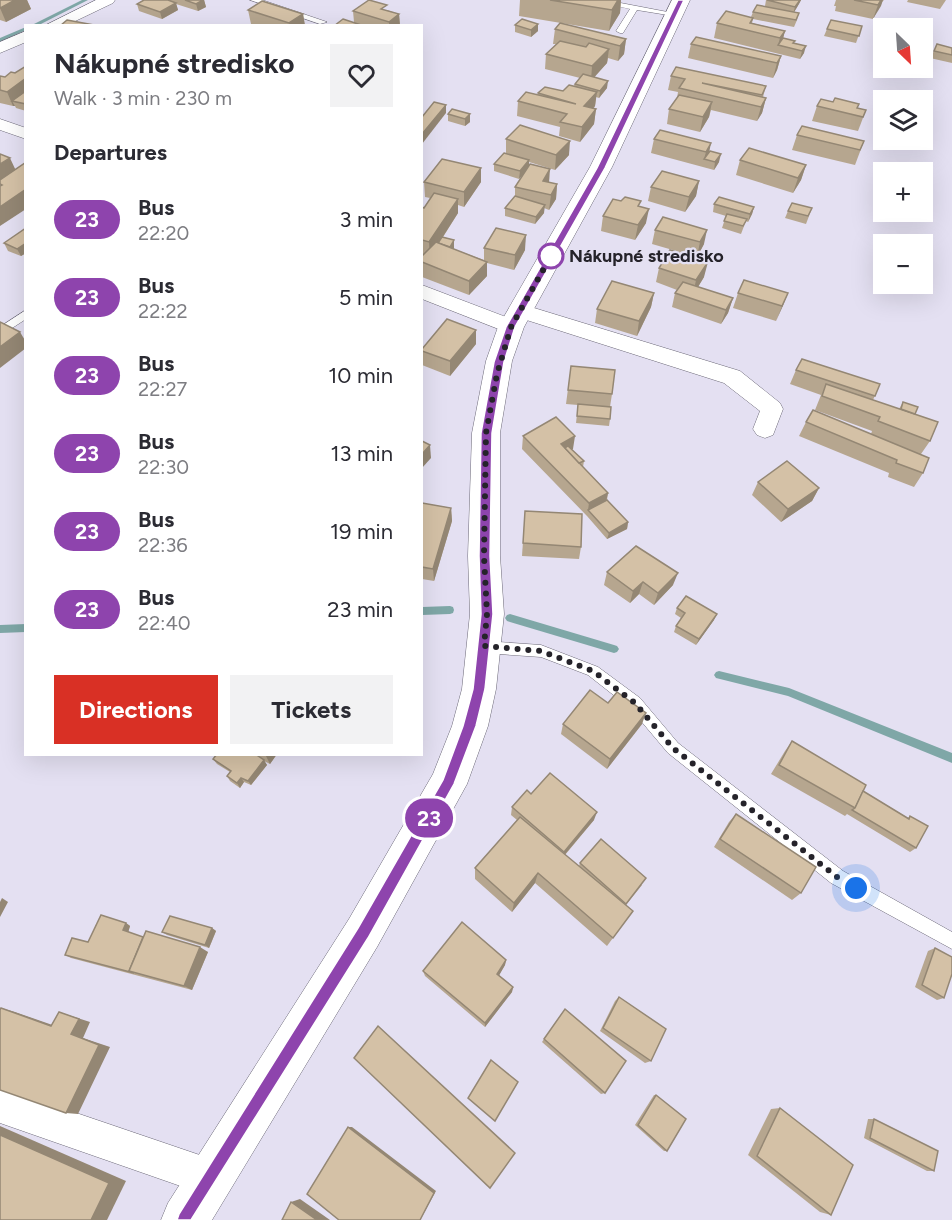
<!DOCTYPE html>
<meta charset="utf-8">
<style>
:root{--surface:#fff;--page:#f2f2f3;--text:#2b2b33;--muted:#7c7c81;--accent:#d93025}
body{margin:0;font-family:Figtree,sans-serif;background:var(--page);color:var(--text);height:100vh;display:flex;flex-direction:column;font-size:22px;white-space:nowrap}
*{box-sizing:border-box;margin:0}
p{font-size:20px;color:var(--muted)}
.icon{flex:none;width:33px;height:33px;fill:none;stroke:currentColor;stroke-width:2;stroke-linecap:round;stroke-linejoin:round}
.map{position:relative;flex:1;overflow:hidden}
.sheet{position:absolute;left:24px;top:24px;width:399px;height:732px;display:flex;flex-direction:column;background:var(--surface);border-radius:0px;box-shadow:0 6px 24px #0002}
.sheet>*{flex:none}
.badge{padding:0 12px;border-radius:20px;font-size:21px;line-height:39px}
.needle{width:39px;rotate:155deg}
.buttons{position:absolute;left:873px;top:18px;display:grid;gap:12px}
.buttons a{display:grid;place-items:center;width:60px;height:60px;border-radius:0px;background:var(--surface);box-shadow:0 6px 24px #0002;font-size:30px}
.you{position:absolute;width:30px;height:30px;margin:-15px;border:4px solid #fff;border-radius:50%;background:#1a73e8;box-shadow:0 0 0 9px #1a73e833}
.map>.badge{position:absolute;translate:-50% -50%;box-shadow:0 0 0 3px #fff}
h2{padding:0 30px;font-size:22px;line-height:54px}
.round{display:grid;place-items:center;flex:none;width:63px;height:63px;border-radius:0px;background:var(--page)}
.summary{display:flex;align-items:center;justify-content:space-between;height:102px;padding:0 30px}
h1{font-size:28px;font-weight:700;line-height:45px}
.primary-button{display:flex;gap:12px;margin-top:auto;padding:12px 30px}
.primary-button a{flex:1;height:69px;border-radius:0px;background:var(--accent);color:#fff;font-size:24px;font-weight:700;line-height:69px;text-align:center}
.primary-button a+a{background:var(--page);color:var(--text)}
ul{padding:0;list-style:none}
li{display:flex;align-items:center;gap:18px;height:78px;padding:0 30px}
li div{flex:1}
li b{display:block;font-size:22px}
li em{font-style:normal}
li .badge{min-width:66px;font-weight:700;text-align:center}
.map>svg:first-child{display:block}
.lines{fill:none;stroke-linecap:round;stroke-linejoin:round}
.stream{fill:#7fa7a7;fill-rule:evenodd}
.service-casing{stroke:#6c6978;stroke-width:1}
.minor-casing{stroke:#6c6978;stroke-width:1}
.tertiary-casing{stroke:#6c6978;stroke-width:1}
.service{fill:#fff;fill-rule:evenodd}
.minor{fill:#fff;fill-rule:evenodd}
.tertiary{fill:#fff;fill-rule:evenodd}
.wall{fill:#b6a68f}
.shaded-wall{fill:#948774}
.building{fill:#d4c1a6;stroke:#948774;stroke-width:1.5}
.line{fill:#8e44ad;stroke:#fff;stroke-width:1.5}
.walk{stroke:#25232a;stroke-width:6;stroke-dasharray:0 10.8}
.stop-dot{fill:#fff;stroke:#8e44ad;stroke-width:3}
.labels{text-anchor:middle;stroke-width:4.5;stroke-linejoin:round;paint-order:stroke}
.far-stop-label{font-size:18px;font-weight:bold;fill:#25232a;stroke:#e4e0f2;text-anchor:start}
</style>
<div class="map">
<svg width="952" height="1220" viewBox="0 0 952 1220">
<rect width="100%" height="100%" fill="#e4e0f2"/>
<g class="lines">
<g class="stream">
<path d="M82 0H88L37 26H30Z"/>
<path d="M26 27V30L0 42V38Z"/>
<path d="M450 606 453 607 454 610 453 613 450 614 422 615V607Z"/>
<path d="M510 614 614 645 617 646 619 649 617 652 614 653 510 622 507 621 505 618 507 615Z"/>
<path d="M26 624V632L0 633V625Z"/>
<path d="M719 671 789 688 952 753V763L788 696 716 678 714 675 716 672Z"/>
</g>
<g class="service-casing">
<g id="service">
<path d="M250 0H262L327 22 320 24Z"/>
<path d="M588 0H605L678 14 674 16 637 10 623 33H620L616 31 630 9Z"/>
<path d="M26 310V319L0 336V327Z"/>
<path d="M484 641 541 645 598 667 640 698 678 743 843 871 952 932V949L831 883 668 753 630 708 588 675 541 657 484 653 479 651 477 647 479 643Z"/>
</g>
</g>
<g class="minor-casing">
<g id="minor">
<path d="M96 0H115L113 3 65 26H44Z"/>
<path d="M26 31V42L0 53V42Z"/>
<path d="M0 119 26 128V139L0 130Z"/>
<path d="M422 285 519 322 522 327 519 332 511 334 422 299Z"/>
<path d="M521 304 740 371 780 403 783 409 773 435 765 438 757 435 753 429 760 411 724 383 514 316 510 311 514 306Z"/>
<path d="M0 1087 226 1164 231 1178 226 1192 212 1197 0 1123Z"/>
</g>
</g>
<g class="tertiary-casing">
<path id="tertiary" d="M672 0H690L612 167 524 327 512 361 500 433V556L504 614 496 689 488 726 467 784 377 947 212 1220H161L168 1203 349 919 433 774 452 726 462 689 470 614 468 556 472 433 486 361 498 327 590 167Z"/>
</g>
<use href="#service" class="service"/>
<use href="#minor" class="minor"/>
<use href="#tertiary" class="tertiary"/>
</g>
<g class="wall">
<path d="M0 0H27L31 9 6 22 0 20Z"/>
<path d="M144 0H204L206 7 198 11 176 4 178 10 162 19 139 11 137 4Z"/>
<path d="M520 0H621L620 13 609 31 519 16Z"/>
<path d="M766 0H801L794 12 799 13 797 20 794 27 753 19 752 23 785 31 783 38 794 43 804 53 800 59 714 38 717 23 751 17 753 12 765 6Z"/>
<path d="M836 0H884L881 3 873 19 835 11 836 6H834Z"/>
<path d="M908 0H946L940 9 907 2Z"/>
<path d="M248 10 303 14 305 26H256L251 24Z"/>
<path d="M387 10 399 14 400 26H334L354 22 353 11Z"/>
<path d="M515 25 538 31 531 37 515 32Z"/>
<path d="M862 26 856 43 824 36 827 29Z"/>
<path d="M555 29 626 39 624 54 618 61 608 58 607 63 594 77 607 88 599 98 596 97 595 106 593 109H596L594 124 580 142 559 136 560 127 517 116 518 101 538 95V93L563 91 574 86 575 84 580 78 545 69 546 54 556 44H553Z"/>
<path d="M691 44 781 56 777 70 773 78 688 58Z"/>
<path d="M952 48V63L930 58 934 51Z"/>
<path d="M26 66V111L16 108 15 106H13L0 103V76L5 77 15 73Z"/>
<path d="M671 76 766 86 763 97 766 98 762 113 757 121 711 110 709 117 700 132 667 124 669 109 677 98 678 92 668 90Z"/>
<path d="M833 102 866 110 858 131 812 121 817 106Z"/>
<path d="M448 114H470V122L465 126 448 121Z"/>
<path d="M797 135 864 141 855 165 792 150Z"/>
<path d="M506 139 569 155 555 170 529 162V165L549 183 557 184 556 199 549 210 544 208V213L535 224 505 216V208L515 196V187L523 174 519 179 494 171V164L506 153Z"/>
<path d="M654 139 710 151 719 162 714 170 651 153Z"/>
<path d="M740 160 806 165 801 180 793 193 736 175Z"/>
<path d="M699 181 696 196 685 212 648 201 651 187Z"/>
<path d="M424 182H481L464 207 458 205V213L443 237 454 240V249L484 260V248L525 250 514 270 487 263V276L469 295 422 277V207L424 208 430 198 425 197Z"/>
<path d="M714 204 754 207 752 214 748 222 746 221 741 234 722 228 726 216 713 212Z"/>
<path d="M640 206 646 223 635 240 601 231 603 216Z"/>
<path d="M812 208 806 224 785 218 788 211Z"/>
<path d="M663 217 704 244 697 257 652 244 655 230Z"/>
<path d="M26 228V253L21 256 8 251 4 243Z"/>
<path d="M922 264 929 277 925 285 920 284H922Z"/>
<path d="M659 268 704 277 698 287 733 298 728 313 721 324 672 307 675 293 677 290 656 282Z"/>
<path d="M654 293 651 307 637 336 595 323 597 309Z"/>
<path d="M738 293H788L776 321 733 308Z"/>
<path d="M476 344 450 376 422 365V349Z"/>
<path d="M571 366 612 394 610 407V419L609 426 576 423 578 405 566 404Z"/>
<path d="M796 370 880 384 873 400 899 409 903 402 915 414 930 441 921 454 923 473 914 487 888 477 889 473 799 436 806 422 871 434 872 431 815 410 821 395 790 384Z"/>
<path d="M523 436 572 450 584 461 583 467 608 493 607 500 628 522 627 529 607 539 587 516 522 449Z"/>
<path d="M758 482 819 488 812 501 781 522 752 495Z"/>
<path d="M422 503 451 508 452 521 434 581 422 579Z"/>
<path d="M525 511 581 547 579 559 522 556Z"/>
<path d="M607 572 673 585 654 605 639 594 630 603 604 585Z"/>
<path d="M677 608 714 620 696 645 674 632 676 626 681 618 675 614Z"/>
<path d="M608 703 642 724 607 769 561 734 563 724Z"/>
<path d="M792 741 863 791 908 818 910 816 916 848 910 852 847 814 845 816 771 774 785 751Z"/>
<path d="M217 754H277L270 764 264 761 267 765 251 785 244 782 240 788 230 781 227 776 230 772 217 764 213 759Z"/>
<path d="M531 794 594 820 565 855 579 866 580 863 642 885 626 905 633 911 607 946 535 883 512 912 475 879V868L517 820 511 815 512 807Z"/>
<path d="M736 814 801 893 792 900 714 847 729 822Z"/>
<path d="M126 923 130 926 128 932 143 937 208 952 192 990 71 958 65 955 88 942Z"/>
<path d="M212 928 216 931 209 948 167 935 162 932Z"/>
<path d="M935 948 944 998 937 1000 915 987 928 951Z"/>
<path d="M506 960 505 965 499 975 513 987 512 992 485 1027 425 976 423 971Z"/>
<path d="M619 997 651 1061 645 1063 600 1031 615 1001Z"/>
<path d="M565 1009 605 1093 601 1094 542 1042Z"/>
<path d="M654 1095H656L667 1151H664L635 1125Z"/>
<path d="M780 1108 831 1215 820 1212 748 1155 771 1109Z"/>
<path d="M868 1119H874L934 1171H927L864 1138Z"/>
</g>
<g class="shaded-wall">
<path d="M15 0H27L31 9 6 22 0 8Z"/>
<path d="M203 0H204L206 7 198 11 196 4Z"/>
<path d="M618 0H621L620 13 609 31 612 10Z"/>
<path d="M800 0H801L799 4 793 14 795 7Z"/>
<path d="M881 0H883L881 6 873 19 878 5Z"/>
<path d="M176 3 178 10 162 19 160 12Z"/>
<path d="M303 14 305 26H290L289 23Z"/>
<path d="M399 14 400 26H389V22Z"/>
<path d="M538 24V31L531 37V30Z"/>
<path d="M785 31 781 46 778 45 780 38Z"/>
<path d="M626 39 624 54 618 61 620 46Z"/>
<path d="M806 46 804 53 800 59 802 51Z"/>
<path d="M609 49 607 63 591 81 592 66Z"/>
<path d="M781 56 777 70 773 78 777 63Z"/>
<path d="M26 78V98L12 101 15 106H13L7 92Z"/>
<path d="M608 81 607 88 599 98 600 91Z"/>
<path d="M597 92 595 106 583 121 584 106Z"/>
<path d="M766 98 762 113 757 121 761 107Z"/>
<path d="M712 102 709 117 700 132 703 117Z"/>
<path d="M446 105V113L422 144V128Z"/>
<path d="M596 109 594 124 580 142 582 127Z"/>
<path d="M470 114V122L465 126V119Z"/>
<path d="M570 141 569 155 555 170 556 155Z"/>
<path d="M711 143 708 158 704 159 702 166 706 152Z"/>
<path d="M721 154 719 162 714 170 715 162Z"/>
<path d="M10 158 17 173 0 184V164Z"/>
<path d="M529 160V168L519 179 520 171Z"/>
<path d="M806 165 801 180 793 193 798 178Z"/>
<path d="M481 168V182L464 207V192Z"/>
<path d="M550 169 549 183 543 181Z"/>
<path d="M699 181 696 196 685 212 689 197Z"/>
<path d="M557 184 556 199 549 210 551 195Z"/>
<path d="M26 189V209L0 226V207Z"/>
<path d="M458 199V213L430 257 429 242Z"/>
<path d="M545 205 544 213 535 224 536 217Z"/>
<path d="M754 207 752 214 748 222 750 214Z"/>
<path d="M649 209 646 223 635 240 638 225Z"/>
<path d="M707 230 704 244 697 257 700 242Z"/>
<path d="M526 235 525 250 514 270 515 255Z"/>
<path d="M454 240V248L449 256V248Z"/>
<path d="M26 243V253L21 256 17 249Z"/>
<path d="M487 262V276L469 295V281Z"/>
<path d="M708 262 704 277 693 295 696 280Z"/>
<path d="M654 293 651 307 637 336 639 321Z"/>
<path d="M788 293 782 308 776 321 782 306Z"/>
<path d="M733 298 728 313 721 324 726 310Z"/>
<path d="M476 330V344L450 376V361Z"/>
<path d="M20 332 26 342V348L0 368V347Z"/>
<path d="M575 436 573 449 564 455 561 444Z"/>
<path d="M430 445 431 458 422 468V454Z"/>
<path d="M819 488 812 501 781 522 788 509Z"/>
<path d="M608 493 605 506 588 510 589 503Z"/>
<path d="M451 508 452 521 434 581 433 569Z"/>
<path d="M628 522 627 529 607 539 609 533Z"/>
<path d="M678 573 673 585 654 605 658 593Z"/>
<path d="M643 582 639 594 630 603 633 591Z"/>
<path d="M717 614 714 620 696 645 699 639Z"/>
<path d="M646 713 642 724 607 769 610 759Z"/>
<path d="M265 754H277L270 764Z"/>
<path d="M264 760 267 765 251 785 248 781Z"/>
<path d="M241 778 244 782 240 788 237 783Z"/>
<path d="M597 812 594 820 561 859 564 852Z"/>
<path d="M538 873 535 883 512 912 514 903Z"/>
<path d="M2 898 8 902 0 917V902Z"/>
<path d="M126 923 130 926 128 933 123 930Z"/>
<path d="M212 928 216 931 209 948 205 945Z"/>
<path d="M200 947 208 952 192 990 184 986Z"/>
<path d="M506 960 505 965 497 979V974Z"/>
<path d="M513 987 512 992 485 1027V1023Z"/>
<path d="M1 1008 15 1012 64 1029 51 1026Z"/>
<path d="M59 1012 90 1022 83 1038 110 1047 78 1114 66 1113 71 1034Z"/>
<path d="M0 1126 126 1181 107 1220H91L0 1135Z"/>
<path d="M348 1127H352L436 1191 420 1220Z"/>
<path d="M300 1199 330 1220H317L291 1202Z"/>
</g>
<g class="building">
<path d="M0 0H15L0 8Z"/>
<path d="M144 0H168L176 3 160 12 137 4Z"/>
<path d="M185 0H203L196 4Z"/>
<path d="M369 0 387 5 381 9 399 14 389 22 353 11Z"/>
<path d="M550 0H618L612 10Z"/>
<path d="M767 0H800L795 7Z"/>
<path d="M854 0H881L878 5Z"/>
<path d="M262 1 303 14 289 23 248 10Z"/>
<path d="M757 5 799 13 796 20 753 12Z"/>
<path d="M726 11 753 18 750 23 785 31 780 38 717 23Z"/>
<path d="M343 19 364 26H334Z"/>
<path d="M522 19 538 24 531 30 515 25Z"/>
<path d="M67 20 94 25 60 26Z"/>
<path d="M831 20 862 26 859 36 827 29Z"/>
<path d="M560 23 626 39 620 46 555 29Z"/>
<path d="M696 37 781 56 777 63 691 44Z"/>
<path d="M783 38 795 41 793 43 806 46 802 51 778 45Z"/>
<path d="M560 41 586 47 589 43 609 49 592 66 546 54Z"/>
<path d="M937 44 952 48V55L934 51Z"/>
<path d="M26 66V78L7 92 0 90V76L5 77 11 72 15 73Z"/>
<path d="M676 67 766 86 762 95 702 83 766 98 761 107 679 88 685 79 671 76Z"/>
<path d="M583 74 608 81 600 91 575 84Z"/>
<path d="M569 85 597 92 584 106 596 109 582 127 560 122 567 114 518 101 526 92 576 104 538 93 545 87 563 91Z"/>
<path d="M26 91V104L12 101Z"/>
<path d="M679 95 712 102 703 117 669 109Z"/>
<path d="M835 98 859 104 857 108 866 110 863 117 817 106 821 99 833 102Z"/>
<path d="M434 102 446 105 422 134V117Z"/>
<path d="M452 109 470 114 465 119 448 114Z"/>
<path d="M520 125 570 141 556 155 506 139Z"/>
<path d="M802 126 864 141 860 150 797 135Z"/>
<path d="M660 130 711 143 706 152 654 139Z"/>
<path d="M749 148 806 165 798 178 740 160Z"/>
<path d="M710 151 721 154 715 162 704 159Z"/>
<path d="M504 153 529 160 520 171 494 164Z"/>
<path d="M0 154 10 158 0 164Z"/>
<path d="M442 159 481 168 464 192 424 182Z"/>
<path d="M25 163 26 189 0 207V186L2 185 0 184V180Z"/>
<path d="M530 164 550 169 543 181 557 184 551 195 515 187Z"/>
<path d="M662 171 699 181 689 197 651 187Z"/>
<path d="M434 193 458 199 429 242 422 240V207L424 208Z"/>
<path d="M515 196 545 205 536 217 505 208Z"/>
<path d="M625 197 641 201 638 206 649 209 638 225 603 216 613 199 621 201Z"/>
<path d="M719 197 754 207 750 214 714 204Z"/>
<path d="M792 203 812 208 808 216 788 211Z"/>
<path d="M727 214 747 219 743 226 724 221Z"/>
<path d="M663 217 707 230 700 242 655 230Z"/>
<path d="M26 228V243L17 249 4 243Z"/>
<path d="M496 228 526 235 515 255 484 248Z"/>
<path d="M442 237 454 240 450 247 438 243Z"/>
<path d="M436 242 487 262 469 281 422 262V256Z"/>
<path d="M670 250 708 262 696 280 659 268Z"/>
<path d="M922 264 932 267 929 277 922 276Z"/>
<path d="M744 280 788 293 782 306 738 293Z"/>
<path d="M612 281 654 293 639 321 597 309Z"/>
<path d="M683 282 733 298 726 310 675 293Z"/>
<path d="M447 319 476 330 450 361 422 351V349Z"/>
<path d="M0 322 20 332 0 347Z"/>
<path d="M802 359 880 384 875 396 796 370Z"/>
<path d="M571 366 615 370 612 394 568 390Z"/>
<path d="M826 384 938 422 930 441 878 421 880 417 822 396Z"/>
<path d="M903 402 918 407 915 414 901 409Z"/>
<path d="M578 404 611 407 610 419 577 416Z"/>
<path d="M813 410 929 458 923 473 896 463 897 460 806 422Z"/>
<path d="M556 417 575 436 561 444 608 493 589 503 523 436Z"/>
<path d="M422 441 430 445 422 454Z"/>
<path d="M568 446 584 461 579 463 565 448Z"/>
<path d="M787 461 819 488 788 509 758 482Z"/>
<path d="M607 500 628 522 609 533 588 510Z"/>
<path d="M422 503 451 508 433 569 422 567Z"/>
<path d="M525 511 582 514 581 547 523 543Z"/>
<path d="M636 546 678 573 658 593 643 582 633 591 607 572Z"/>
<path d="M686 596 717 614 699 639 676 626 685 613 677 608Z"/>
<path d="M590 690 608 703 617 692 646 713 610 759 563 724Z"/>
<path d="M792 741 866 785 855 808 779 765Z"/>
<path d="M217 754H255L264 760 248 781 241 778 237 783 227 776 231 771 213 759Z"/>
<path d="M550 773 597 812 564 852 512 807 527 790 531 794Z"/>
<path d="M863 791 909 819 910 816 928 826 916 848 852 810 855 808Z"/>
<path d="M736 814 816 867 801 893 720 839Z"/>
<path d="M520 817 633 911 613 938 538 873 514 903 475 868Z"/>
<path d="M601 839 646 878 626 904 580 863Z"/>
<path d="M101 915 126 923 123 930 143 937 129 971 134 973 65 955 72 938 88 942Z"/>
<path d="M170 916 212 928 205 945 162 932Z"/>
<path d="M462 922 506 960 497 974 513 987 485 1023 423 971Z"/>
<path d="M146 931 200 947 184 986 129 971Z"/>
<path d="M935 948 952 957V974L944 998 922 985Z"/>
<path d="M619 997 666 1029 651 1061 603 1028Z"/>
<path d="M1 1008 51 1026 59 1012 79 1019 71 1034 99 1045 66 1113 0 1090V1010Z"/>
<path d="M565 1009 626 1061 605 1093 544 1039Z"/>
<path d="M378 1026 515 1153 490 1188 354 1058Z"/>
<path d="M491 1060 518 1082 495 1121 468 1098Z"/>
<path d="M656 1095 686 1119 667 1151 638 1125Z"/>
<path d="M780 1108 853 1165 831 1215 757 1156Z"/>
<path d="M874 1119 938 1151 934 1171 870 1138Z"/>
<path d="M348 1127 434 1193 420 1220H339L307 1194Z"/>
<path d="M0 1135 109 1183 91 1220H0Z"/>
<path d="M291 1202 317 1220H282Z"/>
</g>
<path class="line" d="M678 0H684L605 168 515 327 504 362 492 433 490 556 493 614 485 689 476 726 454 784 368 938 191 1220H177L179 1214 358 928 443 780 463 726 473 689 481 614 479 556 481 433 494 362 506 327 597 168Z"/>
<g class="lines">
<path class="walk" d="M551 256 555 249 511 327 497 374 486 433 484 556 487 614 484 646 541 651 593 671 635 703 673 748 837 877 856 888"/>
</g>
<circle class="stop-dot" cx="551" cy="256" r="12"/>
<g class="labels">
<g class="far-stop-label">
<text x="569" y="262">Nákupné stredisko</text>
</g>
</g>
</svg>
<div class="buttons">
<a><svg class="needle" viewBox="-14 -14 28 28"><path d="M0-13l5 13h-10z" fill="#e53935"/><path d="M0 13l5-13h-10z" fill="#7c7c81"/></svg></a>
<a><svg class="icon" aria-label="layers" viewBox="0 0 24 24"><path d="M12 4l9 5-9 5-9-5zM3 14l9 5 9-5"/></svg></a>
<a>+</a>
<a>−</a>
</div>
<div class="you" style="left:856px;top:888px"></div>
<b class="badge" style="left:429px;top:818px;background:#8e44ad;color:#fff">23</b>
<section class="sheet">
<div class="summary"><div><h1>Nákupné stredisko</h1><p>Walk · 3 min · 230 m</p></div><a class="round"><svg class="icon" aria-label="heart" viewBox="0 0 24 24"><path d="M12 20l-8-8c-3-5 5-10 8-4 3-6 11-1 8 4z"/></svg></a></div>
<h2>Departures</h2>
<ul>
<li><span class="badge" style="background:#8e44ad;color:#fff">23</span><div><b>Bus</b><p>22:20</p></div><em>3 min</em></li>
<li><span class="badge" style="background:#8e44ad;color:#fff">23</span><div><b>Bus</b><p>22:22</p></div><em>5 min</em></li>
<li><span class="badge" style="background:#8e44ad;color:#fff">23</span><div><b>Bus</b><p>22:27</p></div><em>10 min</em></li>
<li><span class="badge" style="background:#8e44ad;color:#fff">23</span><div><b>Bus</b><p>22:30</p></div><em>13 min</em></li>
<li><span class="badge" style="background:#8e44ad;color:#fff">23</span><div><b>Bus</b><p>22:36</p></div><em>19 min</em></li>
<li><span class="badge" style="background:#8e44ad;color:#fff">23</span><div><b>Bus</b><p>22:40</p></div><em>23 min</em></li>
</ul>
<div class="primary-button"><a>Directions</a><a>Tickets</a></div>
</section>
</div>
